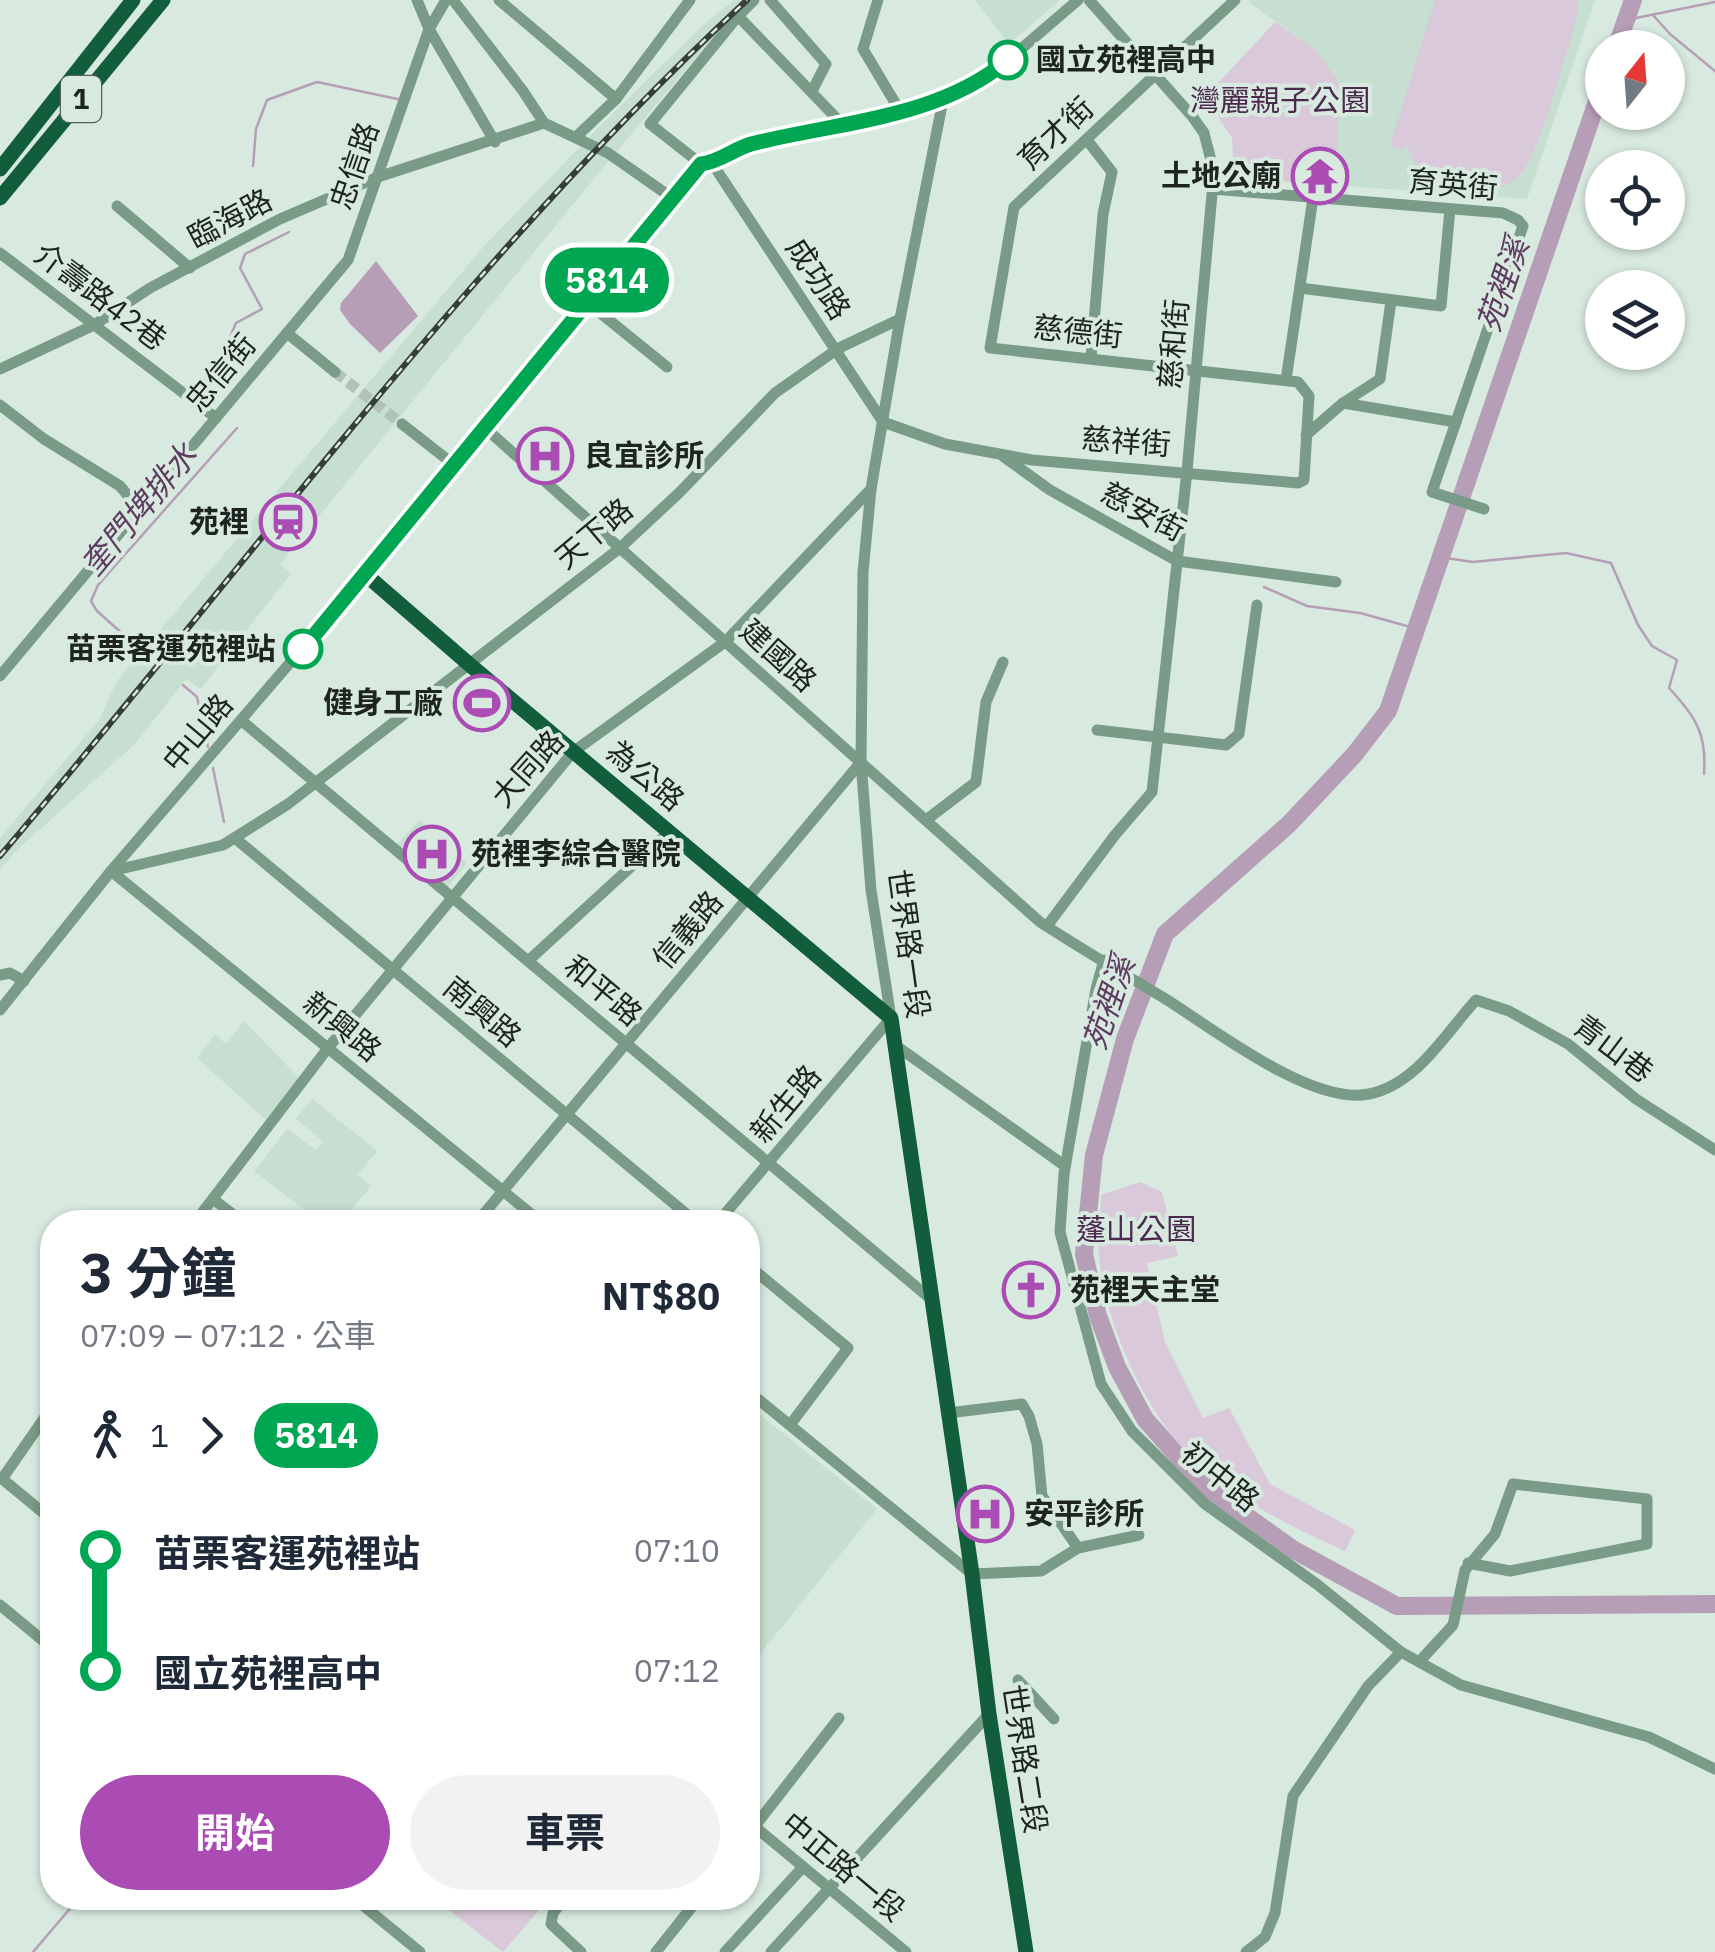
<!DOCTYPE html>
<html lang="zh-TW">
<meta charset="utf-8">
<style>
:root{--surface:#fff;--page:#f2f2f3;--text:#1f2937;--muted:#747a83;--accent:#ab4bb4}
body{margin:0;font-family:"IBM Plex Sans","Noto Sans TC",sans-serif;background:var(--page);color:var(--text);height:100vh;display:flex;flex-direction:column;font-size:38px;white-space:nowrap}
*{box-sizing:border-box;margin:0}
p{font-size:32px;color:var(--muted)}
.icon{flex:none;width:55px;height:55px;fill:none;stroke:currentColor;stroke-width:2;stroke-linecap:round;stroke-linejoin:round}
.map{position:relative;flex:1;overflow:hidden}
.panel{position:absolute;left:40px;top:1210px;width:720px;height:700px;display:flex;flex-direction:column;background:var(--surface);border-radius:40px;box-shadow:0 2px 8px #0004}
.panel>*{flex:none}
.badge{padding:0 20px;border-radius:32px;font-size:35px;line-height:65px}
.needle{width:65px;rotate:17deg}
.tools{position:absolute;left:1585px;top:30px;display:grid;gap:20px}
.tools a{display:grid;place-items:center;width:100px;height:100px;border-radius:50%;background:var(--surface);box-shadow:0 2px 8px #0004;font-size:50px}
.map>.badge{position:absolute;translate:-50% -50%;box-shadow:0 0 0 5px #fff}
.legs{display:flex;align-items:center;gap:15px;height:110px;padding:0 40px;font-size:32px}
.legs p{margin-inline-start:auto}
.headline{display:flex;align-items:center;justify-content:space-between;height:170px;padding:0 40px}
h1{font-size:55px;font-weight:700;line-height:75px}
.button{display:flex;gap:20px;margin-top:auto;padding:20px 40px}
.button a{flex:1;height:115px;border-radius:60px;background:var(--accent);color:#fff;font-size:40px;font-weight:700;line-height:115px;text-align:center}
.button a+a{background:var(--page);color:var(--text)}
ul{padding:0 40px;list-style:none}
li{display:flex;align-items:center;gap:35px;height:120px;font-size:38px}
li i{display:grid;place-items:center;width:15px;height:100%;margin:0 12px;background:currentColor}
li i::after{content:'';width:25px;height:25px;margin:-12px;border:8px solid;border-radius:50%;background:var(--surface)}
li p{margin-inline-start:auto}
li:first-child i{background:linear-gradient(#0000 50%,currentColor 0)}
li:last-child i{background:linear-gradient(currentColor 50%,#0000 0)}
.map>svg:first-child{display:block}
.built{fill:#c7dfd0}
.green{fill:#d9c9da}
.water{fill:#b69eb7}
.lines{fill:none;stroke-linecap:round;stroke-linejoin:round}
.stream{stroke:#b69eb7;stroke-width:2.5}
.river{stroke:#b69eb7;stroke-width:18}
.minor-tunnel{stroke:#b3c2b9;stroke-width:11;stroke-dasharray:11 5.5;stroke-linecap:butt}
.minor{stroke:#799b87;stroke-width:11}
.major{stroke:#115d3c;stroke-width:15}
.rail-casing{stroke:#363e39;stroke-width:6}
.rail{stroke:#d8eadf;stroke-width:2.5;stroke-dasharray:8;stroke-linecap:butt}
.line-1-casing{stroke:#fff;stroke-width:22}
.line-1{stroke:#00a651;stroke-width:15}
.stop-1-dot{fill:#fff;stroke:#00a651;stroke-width:5}
.labels{text-anchor:middle;stroke-width:8;stroke-linejoin:round;paint-order:stroke}
.shield{fill:#d8eadf;stroke:#565f59;stroke-width:2.5}
.shield-label{font-size:28px;font-weight:bold;fill:#1e2420}
.stop-label{font-size:30px;font-weight:bold;fill:#1e2420;stroke:#d8eadf;text-anchor:start}
.park-label{font-size:30px;fill:#4c2a4f;stroke:#d8eadf}
.street-label{font-size:30px;fill:#1e2420;stroke:#d8eadf}
.poi-label{font-size:30px;font-weight:bold;fill:#1e2420;stroke:#d8eadf;text-anchor:start}
.water-label{font-size:32px;font-style:italic;fill:#5e3b61;stroke:#d8eadf}
</style>
<div class="map">
<svg width="1715" height="1952" viewBox="0 0 1715 1952">
<rect width="100%" height="100%" fill="#d8eadf"/>
<g class="built">
<path d="M734 0H753L693 61 597 175 280 564 291 573 201 689 186 679 136 743 18 849 0 869V838L99 720 117 681 484 246 599 127 704 24Z"/>
<path d="M975 0H1060L1009 44Z"/>
<path d="M1250 0H1595L1527 199 1330 185 1317 51 1248 2Z"/>
<path d="M420 820 467 863 448 887 396 845Z"/>
<path d="M244 1021 299 1078 266 1120 197 1058 215 1034 226 1044Z"/>
<path d="M312 1099 377 1151 358 1175 371 1186 341 1222H320L254 1171 287 1129 316 1150 323 1141 296 1119Z"/>
<path d="M748 1405 877 1509 748 1669Z"/>
</g>
<g class="green">
<path d="M1435 0H1579L1576 21C1566 53 1540 154 1520 175 1503 192 1477 196 1454 191 1430 186 1413 168 1407 144L1404 150 1390 146Z"/>
<path d="M1275 22 1317 51 1341 86 1334 186 1234 177 1232 138 1205 97Z"/>
<path d="M1140 1182 1162 1192 1178 1256 1147 1263 1165 1342 1203 1418 1229 1408 1270 1484 1355 1530 1345 1551C1296 1529 1248 1506 1206 1471 1151 1426 1105 1327 1099 1256 1097 1237 1101 1215 1101 1195Z"/>
<path d="M433 1898H549L503 1952Z"/>
</g>
<path class="water" d="M376 261 418 316 380 353 350 324 340 310 341 303Z"/>
<g class="lines">
<g class="stream">
<path d="M1653 15 1670 34 1715 71"/>
<path d="M1626 20 1715 2"/>
<path d="M253 166 256 129 267 100 317 82 402 100"/>
<path d="M228 386V342L236 323 262 309 240 268 245 254 289 232"/>
<path d="M1439 557 1473 562 1566 553 1611 563 1638 625 1652 646 1677 660 1669 688C1696 717 1707 734 1704 774"/>
<path d="M1264 587 1307 606 1360 613 1414 628"/>
<path d="M153 661 97 611 91 601 98 585 237 428"/>
<path d="M183 685 197 697 208 747"/>
<path d="M213 768 224 822"/>
<path d="M33 1952 79 1898"/>
</g>
<g class="river">
<path d="M1616 48 1633 0"/>
<path d="M1602 87 1388 711 1354 755 1289 824 1165 934 1125 1039 1094 1155 1084 1254 1098 1316 1117 1367 1145 1419 1203 1485 1294 1550 1397 1606 1715 1604"/>
</g>
<path class="minor-tunnel" d="M335 372 402 424"/>
<g class="minor">
<path d="M417 0 429 29 495 142"/>
<path d="M453 0 523 91 544 123"/>
<path d="M499 0 616 99"/>
<path d="M770 0 826 64 812 91"/>
<path d="M878 0 863 49 900 111"/>
<path d="M738 16 754 0"/>
<path d="M576 137 616 99 690 0"/>
<path d="M1087 140 1112 172 1103 214 1091 358"/>
<path d="M712 163 883 422 945 444 1032 460 1298 483 1304 480 1309 396 1298 382 990 348 1014 207 1235 0"/>
<path d="M701 164 650 124 738 16 843 125"/>
<path d="M1213 189 1503 213 1518 220 1523 226 1432 492 1484 509"/>
<path d="M117 206 190 268"/>
<path d="M0 253 216 418"/>
<path d="M1300 288 1441 306 1450 209"/>
<path d="M588 303 667 367"/>
<path d="M287 333 335 372"/>
<path d="M0 369 94 325 150 288 280 219 378 177 544 123 608 153 675 200"/>
<path d="M1286 380 1313 198"/>
<path d="M1343 403 1456 422"/>
<path d="M0 405 44 439 120 486 139 509"/>
<path d="M402 424 453 464"/>
<path d="M484 427 1040 922C1080 948 1122 973 1164 998 1211 1027 1311 1106 1369 1094 1416 1085 1445 1034 1476 1000L1509 1011 1568 1044 1636 1099 1715 1150"/>
<path d="M1306 435 1343 403 1380 379 1391 301"/>
<path d="M1004 457 1050 490 1177 561 1336 582"/>
<path d="M0 676 348 260 429 29 446 0"/>
<path d="M242 721 932 1300"/>
<path d="M1097 730 1226 745 1239 734 1257 605"/>
<path d="M926 820 976 782 986 702 1003 662"/>
<path d="M236 839 696 1222"/>
<path d="M116 870 223 845 288 804 620 548 680 492 775 393 839 348 900 319"/>
<path d="M111 871 541 1222"/>
<path d="M1047 926 1115 835 1152 792 1187 471 1214 172 1204 133 1192 116 1089 0"/>
<path d="M1104 960 1096 989 1064 1174 1060 1232 1101 1384 1132 1431 1205 1504 1318 1585 1401 1652 1461 1685 1649 1737 1715 1769"/>
<path d="M528 961 669 832"/>
<path d="M0 975 10 973 24 981"/>
<path d="M0 1010 111 871 344 600 484 427 675 200 701 164 712 163 747 145 943 100 994 72 1078 0"/>
<path d="M895 1045 1065 1166"/>
<path d="M213 1199 243 1222"/>
<path d="M195 1222 328 1048 573 752 725 642 871 489"/>
<path d="M477 1222 861 762"/>
<path d="M718 1222 891 1018 871 890 861 762 863 572 871 489 900 319 943 100"/>
<path d="M748 1265 848 1348 790 1425"/>
<path d="M748 1391 972 1574 1041 1571 1078 1548 1139 1535"/>
<path d="M948 1413 1022 1404 1029 1416 1037 1444 1042 1496 1078 1548"/>
<path d="M0 1477 52 1520"/>
<path d="M2 1479 52 1407"/>
<path d="M0 1605 52 1648"/>
<path d="M1419 1662 1453 1625 1465 1570 1495 1534 1513 1484 1647 1499V1544L1510 1571 1468 1563"/>
<path d="M1018 1680 1054 1719"/>
<path d="M748 1821 906 1952"/>
<path d="M748 1835 839 1718"/>
<path d="M354 1898 420 1952"/>
<path d="M565 1898 553 1913 551 1924 581 1952"/>
<path d="M656 1952 699 1898"/>
<path d="M725 1952 803 1867"/>
<path d="M771 1952 989 1714"/>
<path d="M1246 1952 1265 1937 1275 1913 1293 1796 1368 1686 1401 1652"/>
</g>
<g class="major">
<path d="M0 169 133 0"/>
<path d="M0 198 163 0"/>
<path d="M365 574 470 665 891 1018 972 1574 989 1714 1026 1952"/>
</g>
<g class="rail-casing">
<path id="rail" d="M0 856C245 568 469 258 747 0"/>
</g>
<use href="#rail" class="rail"/>
</g>
<g class="lines">
<g class="line-1-casing">
<path id="line-1" d="M303 649 701 164C719 162 734 149 751 144 838 122 937 119 1008 60"/>
</g>
<use href="#line-1" class="line-1"/>
</g>
<defs>
<g id="temple-ring" transform="scale(2.875)"><circle r="9.5" fill="#d8eadf" stroke="#ab4bb4" stroke-width="1.5"/><path d="M0-6L5-2H3V0L6.5 2.5H4V6H1.5V3h-3V6H-4V2.5H-6.5L-3 0V-2H-5Z" fill="#ab4bb4"/></g>
<g id="hospital-ring" transform="scale(2.875)"><circle r="9.5" fill="#d8eadf" stroke="#ab4bb4" stroke-width="1.5"/><path d="M-5-5h3v3.5h4V-5h3V5h-3V1.5h-4V5h-3Z" fill="#ab4bb4"/></g>
<g id="station-ring" transform="scale(2.875)"><circle r="9.5" fill="#d8eadf" stroke="#ab4bb4" stroke-width="1.5"/><path d="M-3-6H3Q5-6 5-4V2Q5 4 3 4L4.5 6H3L1.5 4h-3L-3 6H-4.5L-3 4Q-5 4-5 2V-4Q-5-6-3-6ZM-3.5-4v3h7v-3ZM-3.5 1v1.5H-2V1ZM2 1v1.5H3.5V1Z" fill="#ab4bb4"/></g>
<g id="stadium-ring" transform="scale(2.875)"><circle r="9.5" fill="#d8eadf" stroke="#ab4bb4" stroke-width="1.5"/><path d="M0-5a6.5 5 0 1 0 0 10a6.5 5 0 1 0 0-10ZM-3.5-1.8h7v3.6h-7Z" fill="#ab4bb4"/></g>
<g id="church-ring" transform="scale(2.875)"><circle r="9.5" fill="#d8eadf" stroke="#ab4bb4" stroke-width="1.5"/><path d="M-1.2-6h2.4v3.5h3.3v2.4h-3.3V6h-2.4V-.1h-3.3v-2.4h3.3Z" fill="#ab4bb4"/></g>
</defs>
<g fill-rule="evenodd">
<use href="#temple-ring" x="1320" y="176"/>
<use href="#hospital-ring" x="545" y="456"/>
<use href="#station-ring" x="288" y="522"/>
<use href="#stadium-ring" x="482" y="703"/>
<use href="#hospital-ring" x="432" y="854"/>
<use href="#church-ring" x="1031" y="1290"/>
<use href="#hospital-ring" x="985" y="1514"/>
</g>
<g class="stop-1-dot">
<circle cx="1008" cy="60" r="18"/>
<circle cx="303" cy="649" r="18"/>
</g>
<g class="labels">
<rect class="shield" x="61" y="76" width="40" height="46" rx="8"/>
<g class="shield-label">
<text x="81" y="109">1</text>
</g>
<g class="stop-label">
<text x="1036" y="70">國立苑裡高中</text>
<text x="276" y="659" text-anchor="end">苗栗客運苑裡站</text>
</g>
<g class="park-label">
<text x="1280" y="111">灣麗親子公園</text>
<text x="1136" y="1240">蓬山公園</text>
</g>
<g class="street-label">
<text transform="translate(1056 134) rotate(-43)" y="10">育才街</text>
<text transform="translate(355 166) rotate(-71)" y="10">忠信路</text>
<text transform="translate(1453 185) rotate(5)" y="10">育英街</text>
<text transform="translate(230 219) rotate(-28)" y="10">臨海路</text>
<text transform="translate(818 279) rotate(57)" y="10">成功路</text>
<text transform="translate(100 297) rotate(37)" y="10">介壽路42巷</text>
<text transform="translate(1078 332) rotate(6)" y="10">慈德街</text>
<text transform="translate(1174 344) rotate(-85)" y="10">慈和街</text>
<text transform="translate(221 373) rotate(-50)" y="10">忠信街</text>
<text transform="translate(1126 442) rotate(4)" y="10">慈祥街</text>
<text transform="translate(1143 512) rotate(28)" y="10">慈安街</text>
<text transform="translate(594 534) rotate(-40)" y="10">天下路</text>
<text transform="translate(778 656) rotate(42)" y="10">建國路</text>
<text transform="translate(198 733) rotate(-50)" y="10">中山路</text>
<text transform="translate(528 769) rotate(-48)" y="10">大同路</text>
<text transform="translate(645 776) rotate(40)" y="10">為公路</text>
<text transform="translate(688 930) rotate(-50)" y="10">信義路</text>
<text transform="translate(908 944) rotate(82)" y="10">世界路一段</text>
<text transform="translate(603 991) rotate(40)" y="10">和平路</text>
<text transform="translate(482 1012) rotate(40)" y="10">南興路</text>
<text transform="translate(342 1027) rotate(39)" y="10">新興路</text>
<text transform="translate(1613 1049) rotate(37)" y="10">青山巷</text>
<text transform="translate(786 1104) rotate(-50)" y="10">新生路</text>
<text transform="translate(1220 1477) rotate(39)" y="10">初中路</text>
<text transform="translate(1024 1759) rotate(81)" y="10">世界路二段</text>
<text transform="translate(843 1867) rotate(40)" y="10">中正路一段</text>
</g>
<g class="poi-label">
<text x="1281" y="186" text-anchor="end">土地公廟</text>
<text x="584" y="466">良宜診所</text>
<text x="249" y="532" text-anchor="end">苑裡</text>
<text x="443" y="713" text-anchor="end">健身工廠</text>
<text x="471" y="864">苑裡李綜合醫院</text>
<text x="1070" y="1300">苑裡天主堂</text>
<text x="1024" y="1524">安平診所</text>
</g>
<g class="water-label">
<text transform="translate(1503 285) rotate(-71)" y="11">苑裡溪</text>
<text transform="translate(139 510) rotate(-50)" y="11">奎門埤排水</text>
<text transform="translate(1109 1003) rotate(-71)" y="11">苑裡溪</text>
</g>
</g>
</svg>
<div class="tools">
<a><svg class="needle" viewBox="-14 -14 28 28"><path d="M0-13l5 13h-10z" fill="#e53935"/><path d="M0 13l5-13h-10z" fill="#747a83"/></svg></a>
<a><svg class="icon" aria-label="locate" viewBox="0 0 24 24"><circle cx="12" cy="12" r="6"/><path d="M12 2v4M12 18v4M2 12h4M18 12h4"/></svg></a>
<a><svg class="icon" aria-label="layers" viewBox="0 0 24 24"><path d="M12 4l9 5-9 5-9-5zM3 14l9 5 9-5"/></svg></a>
</div>
<b class="badge" style="left:607px;top:280px;background:#00a651;color:#fff">5814</b>
<section class="panel">
<div class="headline"><div><h1>3 分鐘</h1><p>07:09 – 07:12 · 公車</p></div><b>NT$80</b></div>
<div class="legs"><svg class="icon" aria-label="walk" viewBox="0 0 24 24"><circle cx="13" cy="4" r="2"/><path d="M13 8l-2 6 4 7M11 14l-3 7M7 12l3-4h3l4 4"/></svg>1<svg class="icon" aria-label="forward" viewBox="0 0 24 24"><path d="M9 5l7 7-7 7"/></svg><b class="badge" style="background:#00a651;color:#fff">5814</b></div>
<ul>
<li><i style="color:#00a651"></i><b>苗栗客運苑裡站</b><p>07:10</p></li>
<li><i style="color:#00a651"></i><b>國立苑裡高中</b><p>07:12</p></li>
</ul>
<div class="button"><a>開始</a><a>車票</a></div>
</section>
</div>
